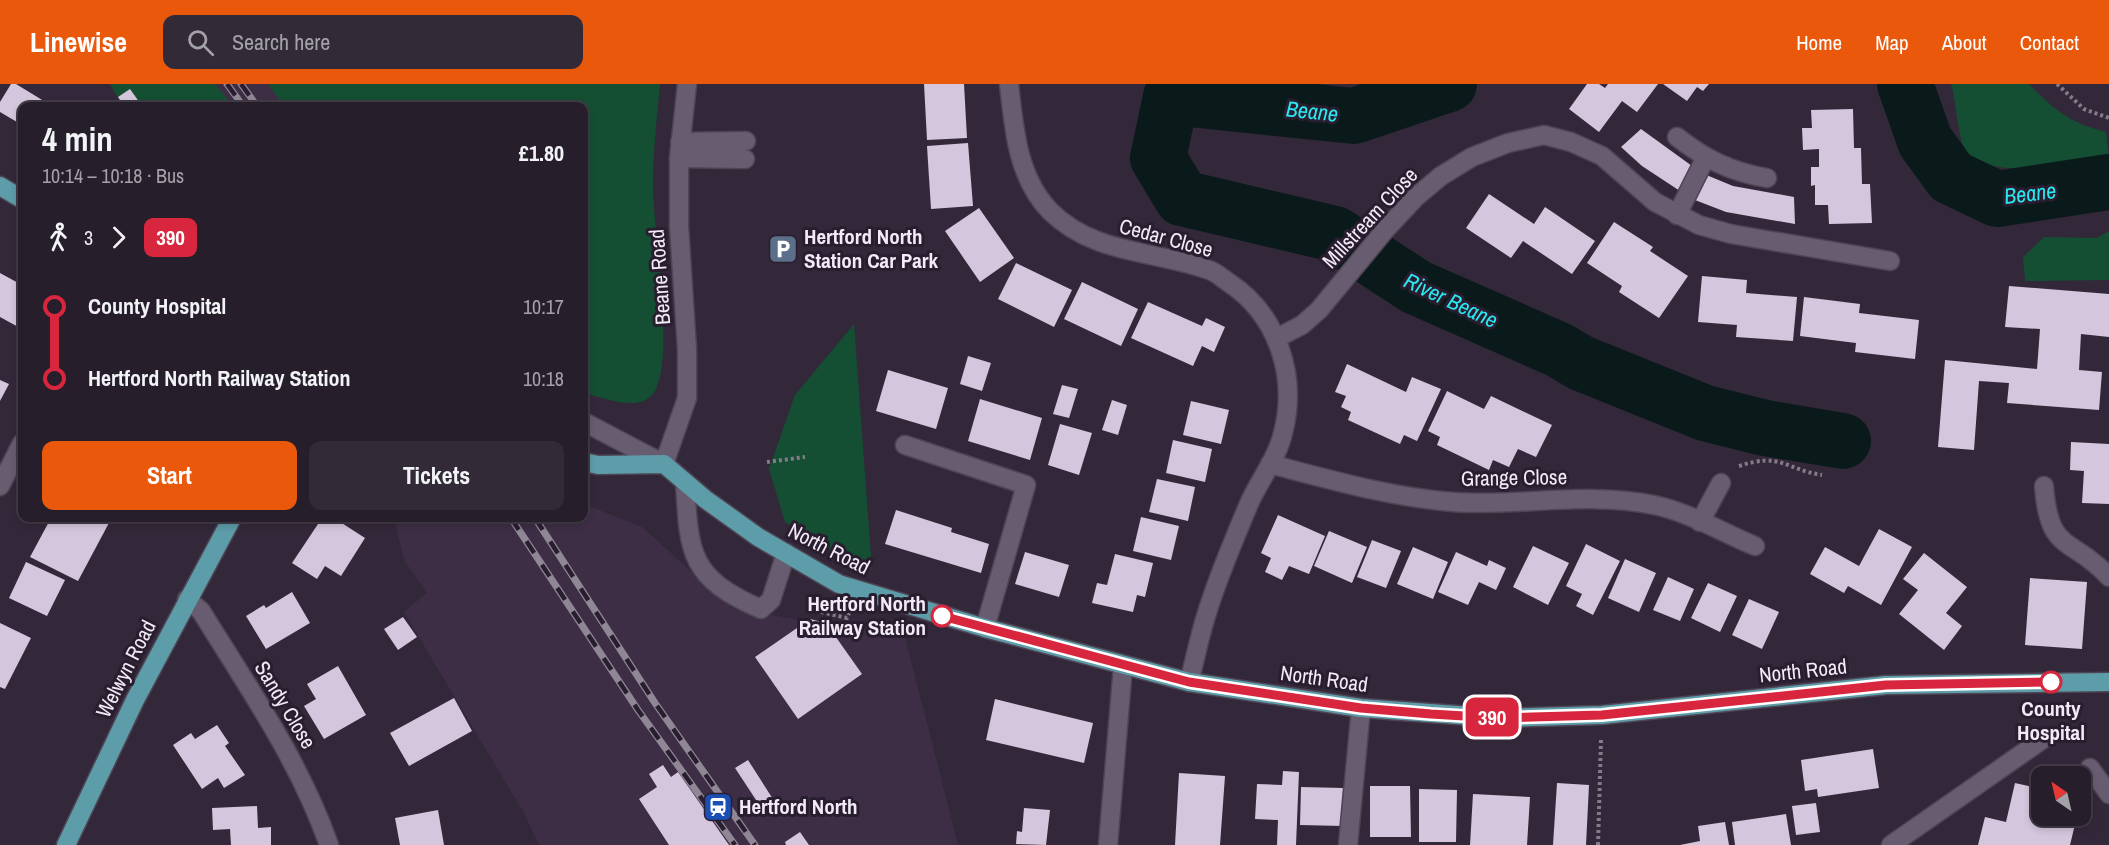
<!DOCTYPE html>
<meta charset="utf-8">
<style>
:root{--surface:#261e2b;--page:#322b37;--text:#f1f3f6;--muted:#a4a2a9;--line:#423c47;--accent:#ea580c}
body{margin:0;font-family:"Archivo Narrow",sans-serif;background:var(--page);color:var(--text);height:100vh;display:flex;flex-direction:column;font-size:22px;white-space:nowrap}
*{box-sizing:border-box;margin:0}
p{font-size:20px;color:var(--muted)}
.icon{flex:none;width:33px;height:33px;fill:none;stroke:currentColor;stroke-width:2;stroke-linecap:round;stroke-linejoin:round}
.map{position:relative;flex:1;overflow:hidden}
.details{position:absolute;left:18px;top:18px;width:570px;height:420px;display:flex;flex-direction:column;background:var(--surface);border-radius:12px;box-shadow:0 3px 9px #0003,0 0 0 2px var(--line)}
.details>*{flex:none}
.badge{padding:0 12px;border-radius:9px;font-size:21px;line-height:39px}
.needle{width:39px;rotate:326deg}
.fabs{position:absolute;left:2031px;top:682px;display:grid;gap:12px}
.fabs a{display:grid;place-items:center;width:60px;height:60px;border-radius:12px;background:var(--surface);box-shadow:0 3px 9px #0003,0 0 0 2px var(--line);font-size:30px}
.map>.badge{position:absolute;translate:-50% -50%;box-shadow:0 0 0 3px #fff}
.legs{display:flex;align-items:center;gap:9px;height:66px;padding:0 24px;font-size:20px}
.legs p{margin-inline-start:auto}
.summary{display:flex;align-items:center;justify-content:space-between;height:102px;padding:0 24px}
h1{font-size:33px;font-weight:700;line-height:45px}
.cta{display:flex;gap:12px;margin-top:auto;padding:12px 24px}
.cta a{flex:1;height:69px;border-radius:12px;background:var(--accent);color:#fff;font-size:24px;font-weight:700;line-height:69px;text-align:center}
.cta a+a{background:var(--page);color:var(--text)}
ul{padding:0 24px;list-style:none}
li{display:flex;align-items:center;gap:21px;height:72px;font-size:22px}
li i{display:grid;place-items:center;width:9px;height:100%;margin:0 8px;background:currentColor}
li i::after{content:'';width:15px;height:15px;margin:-8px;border:4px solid;border-radius:50%;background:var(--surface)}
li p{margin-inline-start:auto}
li:first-child i{background:linear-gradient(#0000 50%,currentColor 0)}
li:last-child i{background:linear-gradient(currentColor 50%,#0000 0)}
header{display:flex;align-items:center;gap:36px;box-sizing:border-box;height:84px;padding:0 30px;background:var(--accent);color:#fff}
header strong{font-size:28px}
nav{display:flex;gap:33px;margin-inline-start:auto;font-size:21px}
.search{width:420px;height:54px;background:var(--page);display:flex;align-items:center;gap:15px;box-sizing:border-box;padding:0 21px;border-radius:12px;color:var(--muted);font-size:22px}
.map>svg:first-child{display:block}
.built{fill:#3d2e46}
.green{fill:#144f33}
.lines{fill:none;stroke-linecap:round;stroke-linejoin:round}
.river{stroke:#0a1a1b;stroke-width:56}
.building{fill:#d4c6dd}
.minor-casing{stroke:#4e4453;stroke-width:21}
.major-casing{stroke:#4e4453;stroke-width:21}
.path{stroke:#847a89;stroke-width:4;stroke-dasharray:3 3;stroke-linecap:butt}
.minor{stroke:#685c70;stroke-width:18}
.major{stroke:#5d9ca9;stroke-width:18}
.rail-casing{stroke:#908795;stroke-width:7}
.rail{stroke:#291e2f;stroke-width:4.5;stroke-dasharray:14;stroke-linecap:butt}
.line-1-casing{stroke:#fff;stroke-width:14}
.line-1{stroke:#d7263d;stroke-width:9}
.stop-1-dot{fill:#fff;stroke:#d7263d;stroke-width:3}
.labels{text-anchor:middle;stroke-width:6;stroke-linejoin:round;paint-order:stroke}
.street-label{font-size:21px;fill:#f2eaf6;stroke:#291e2f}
.poi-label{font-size:21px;font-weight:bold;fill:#f2eaf6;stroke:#291e2f;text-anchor:start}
.stop-label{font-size:21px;font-weight:bold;fill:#f2eaf6;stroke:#291e2f;text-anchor:end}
.water-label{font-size:22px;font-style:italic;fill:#2ae8f0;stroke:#291e2f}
</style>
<header>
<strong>Linewise</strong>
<div class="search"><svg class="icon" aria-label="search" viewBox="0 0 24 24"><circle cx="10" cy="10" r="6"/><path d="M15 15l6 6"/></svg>Search here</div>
<nav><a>Home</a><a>Map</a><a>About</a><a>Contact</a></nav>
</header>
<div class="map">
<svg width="2109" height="761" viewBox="0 0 2109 761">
<rect width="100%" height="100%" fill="#332839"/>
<g class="built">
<path d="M110 0H454L466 22H123Z"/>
<path d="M584 420 642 443 733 525 905 553 958 761H539L524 729 404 528 427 509 404 476 396 442 397 434H584Z"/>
</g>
<g class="green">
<path d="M110 0H215L233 22H123Z"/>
<path d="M268 0H660C657 33 653 67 653 101 652 141 679 289 650 313 633 327 602 313 584 309V22H284Z"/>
<path d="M1951 0H2029C2055 27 2070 39 2106 48L2109 75C2075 79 1984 100 1964 63 1958 52 1956 16 1951 0Z"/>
<path d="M2109 147V196L2025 197 2023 173 2044 153 2097 154Z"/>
<path d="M854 240 872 486 816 458 785 438 769 385 795 311Z"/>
</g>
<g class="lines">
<g class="river">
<path d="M1905 0 1925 57 1951 93 1997 115 2109 98"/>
<path d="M1171 13 1158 74 1182 114 1335 150 1416 203 1559 266 1581 279 1705 329 1765 344 1843 357"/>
<path d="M1171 13 1354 32 1449 0"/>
</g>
</g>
<g class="building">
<path d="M11 0H16L52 22H22V41L0 28V18Z"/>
<path d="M924 0H964L967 54 927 56Z"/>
<path d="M1587 0H1599L1605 4 1608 0H1658L1637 28 1622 17 1599 48 1569 25Z"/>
<path d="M1663 0H1709L1703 7 1697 3 1687 17Z"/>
<path d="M130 5 142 22H124L118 13Z"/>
<path d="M1853 25 1854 64H1861L1862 100H1870L1872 139 1829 140 1828 121H1815V101L1811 102V83H1819V65L1803 66 1802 44H1812L1811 26Z"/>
<path d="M1641 45 1692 82 1680 107 1642 82 1621 63Z"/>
<path d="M968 59 973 122 931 125 927 62Z"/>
<path d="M1704 90 1733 102 1794 113 1795 140 1726 128 1695 116Z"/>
<path d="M1489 110 1534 140 1545 123 1595 157 1572 190 1523 157 1511 174 1466 144Z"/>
<path d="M979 124 1014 174 980 198 945 147Z"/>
<path d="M1614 138 1653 163 1650 167 1688 192 1659 234 1619 208 1622 202 1587 179Z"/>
<path d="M1016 179 1072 206 1054 243 998 215Z"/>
<path d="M0 189 22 201V245L0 233Z"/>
<path d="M1702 192 1747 196 1746 209 1797 213 1793 257 1736 253 1737 241 1698 238Z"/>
<path d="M1082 198 1138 225 1121 262 1064 235Z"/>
<path d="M2009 202 2109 210V253L2081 250 2079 286 2102 288 2099 326 2007 319 2009 299 1979 297 1974 366 1938 363 1945 276 2037 285 2040 245 2005 243Z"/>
<path d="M1804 213 1860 220 1859 229 1919 236 1915 275 1855 268 1856 259 1800 252Z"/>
<path d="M1148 218 1202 242 1206 234 1225 243 1214 268 1202 262 1193 282 1131 254Z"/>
<path d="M968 272 991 279 982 307 960 300Z"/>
<path d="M1347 280 1406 308 1412 293 1441 305 1417 357 1404 351 1400 360 1348 336 1351 328 1341 323 1346 312 1335 308Z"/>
<path d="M888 286 948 304 936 345 876 327Z"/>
<path d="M0 296 9 300 0 317Z"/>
<path d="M1062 301 1078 305 1069 334 1053 330Z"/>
<path d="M1447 307 1484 325 1491 312 1552 341 1536 373 1518 365 1509 383 1493 376 1489 386 1437 361 1440 353 1428 347Z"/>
<path d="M980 315 1042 334 1030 376 968 357Z"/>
<path d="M1112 316 1127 321 1118 351 1102 346Z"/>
<path d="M1191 317 1229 326 1221 360 1183 351Z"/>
<path d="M1060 340 1092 349 1079 391 1048 381Z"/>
<path d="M1173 356 1212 365 1205 398 1166 389Z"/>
<path d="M2071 358 2109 360V420L2082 419 2084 387 2070 386Z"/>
<path d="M1157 395 1195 403 1188 437 1149 428Z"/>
<path d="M896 426 952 444 951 448 989 460 981 489 885 460Z"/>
<path d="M1278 431 1325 452 1309 490 1289 482 1282 496 1265 488 1271 474 1261 469Z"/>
<path d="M1141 433 1179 442 1171 476 1133 467Z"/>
<path d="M51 434H104L110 437 78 497 30 473Z"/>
<path d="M322 434H334L365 454 341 492 325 482 317 495 292 479Z"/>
<path d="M1879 445 1912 463 1881 521 1848 502 1844 509 1810 490 1825 463 1859 482Z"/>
<path d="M1329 447 1367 463 1352 499 1314 482Z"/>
<path d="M1372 456 1401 467 1386 504 1357 493Z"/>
<path d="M1586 460 1620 477 1593 531 1576 522 1582 510 1566 502Z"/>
<path d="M1533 462 1569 479 1548 521 1513 503Z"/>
<path d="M1413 463 1448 478 1433 515 1397 500Z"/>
<path d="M1025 468 1069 481 1059 513 1015 500Z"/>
<path d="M1456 468 1487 482 1489 476 1506 484 1496 506 1479 498 1468 521 1438 508Z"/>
<path d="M1924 469 1967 503 1946 529 1962 542 1944 566 1899 530 1918 506 1903 495Z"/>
<path d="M1115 470 1153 479 1145 513 1137 511 1133 528 1092 519 1097 499 1107 501Z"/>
<path d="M1625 475 1656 489 1639 528 1608 514Z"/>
<path d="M26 478 65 496 47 532 9 514Z"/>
<path d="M1668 493 1694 505 1680 537 1653 526Z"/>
<path d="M2030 494 2087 498 2082 565 2025 561Z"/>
<path d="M1708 499 1737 512 1720 548 1691 534Z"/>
<path d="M292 508 310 539 266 565 246 532 264 521 266 524Z"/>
<path d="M1749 515 1779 528 1762 565 1732 551Z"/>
<path d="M403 533 417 553 398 566 384 545Z"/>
<path d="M810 535 826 539 862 590 798 635 755 573Z"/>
<path d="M0 539 31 554 5 605 0 603Z"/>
<path d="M338 582 366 631 324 655 304 622 316 615 307 600Z"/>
<path d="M454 614 472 647 409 682 390 649Z"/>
<path d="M995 615 1093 639 1084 679 986 656Z"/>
<path d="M217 641 229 659 225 662 245 691 224 704 218 694 202 705 173 661 191 649 195 655Z"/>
<path d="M1873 665 1879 704 1818 713 1817 705 1805 707 1801 676Z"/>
<path d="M748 676 778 723 766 731 735 684Z"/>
<path d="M663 681 671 693 678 688 729 761H669L639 715 657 703 649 690Z"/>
<path d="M1283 687 1299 688 1296 761H1277L1278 736 1255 735 1257 700 1282 701Z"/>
<path d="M1179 689 1225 692 1220 761H1175Z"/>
<path d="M1557 699 1589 701 1586 761H1553Z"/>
<path d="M2015 699 2042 705V732H2077L2070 761H1978L1985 733 2006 738Z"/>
<path d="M1370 702H1410L1411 753H1370Z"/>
<path d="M1301 703 1343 704 1342 742 1300 741Z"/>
<path d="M1419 705 1457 706 1456 758H1419Z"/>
<path d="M1473 710 1530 713 1527 761H1470Z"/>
<path d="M1816 719 1820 748 1796 751 1792 722Z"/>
<path d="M257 722 258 744 271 743V761H231L230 745 213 746 212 724Z"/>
<path d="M1024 724 1050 726 1046 761 1016 760 1017 747 1022 748Z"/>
<path d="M438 726 444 761H400L395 734Z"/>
<path d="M1786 730 1791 761H1735L1732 738Z"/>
<path d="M1725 738 1729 761H1680L1700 757 1698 742Z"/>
<path d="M800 748 809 761H786L785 758Z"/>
</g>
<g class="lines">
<g class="minor-casing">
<g id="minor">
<path d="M1009 0C1014 44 1017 93 1050 127 1094 171 1154 166 1209 186 1216 188 1222 194 1228 198 1277 230 1298 291 1283 349 1277 375 1258 398 1248 422 1233 458 1217 495 1206 532 1199 554 1195 576 1189 598"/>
<path d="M1677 53C1705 75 1731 88 1767 94"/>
<path d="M680 58 746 57"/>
<path d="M679 74 745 75"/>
<path d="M1677 131 1705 75"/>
<path d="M1277 254 1302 241 1319 226 1385 146 1416 113 1441 92 1472 73 1508 59 1544 51 1571 58 1602 72 1655 118 1699 141 1731 150 1890 177"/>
<path d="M584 338 664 380 687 314V265L679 142V74L687 0"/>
<path d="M905 361 1026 401 985 544"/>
<path d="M1270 380C1331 396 1390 413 1453 418 1520 423 1587 407 1654 421 1689 428 1723 449 1755 462"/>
<path d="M685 398C689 469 689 494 761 525L771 516 786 469"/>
<path d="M0 402 22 359"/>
<path d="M2044 402C2049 471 2072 452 2109 493"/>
<path d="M1700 438 1721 399"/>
<path d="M187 515 201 527C248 603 299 676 329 761"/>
<path d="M2090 684 2109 710"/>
<path d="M1108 761 1123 582"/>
<path d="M1348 761 1361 624"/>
<path d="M1891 761 2043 655"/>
</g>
</g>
<g class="major-casing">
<g id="major">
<path d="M0 102 22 115"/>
<path d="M584 378 598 381 664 380 705 415 758 453 839 500 985 544 1189 598 1361 624 1499 634 1602 631 1886 601 2109 598"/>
<path d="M66 761 135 616 232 434"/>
</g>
</g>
<g class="path">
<path d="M2057 0 2084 25 2109 34"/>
<path d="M767 378 805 373"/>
<path d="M1739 382C1782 368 1784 385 1822 391"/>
<path d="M821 528 847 534 849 529"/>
<path d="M1598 761 1601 656"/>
</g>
<use href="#minor" class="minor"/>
<use href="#major" class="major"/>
<g class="rail-casing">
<g id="rail">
<path d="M227 0 243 22"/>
<path d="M241 0 257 22"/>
<path d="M511 434 638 626 735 761"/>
<path d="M535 434 655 619 755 761"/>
</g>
</g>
<use href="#rail" class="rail"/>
</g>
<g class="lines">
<g class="line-1-casing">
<path id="line-1" d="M942 532 1189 598 1361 624 1431 630 1498 634 1602 631 1886 601 2051 598"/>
</g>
<use href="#line-1" class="line-1"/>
</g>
<defs>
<g id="parking-square" transform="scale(1.5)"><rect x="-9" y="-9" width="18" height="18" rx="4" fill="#5c6f8a" stroke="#291e2f"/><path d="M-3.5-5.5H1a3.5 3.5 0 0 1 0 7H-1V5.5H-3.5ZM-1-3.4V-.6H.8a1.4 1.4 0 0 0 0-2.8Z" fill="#fff"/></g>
<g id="station-square" transform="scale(1.5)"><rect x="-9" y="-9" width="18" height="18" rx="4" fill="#1a4fb4" stroke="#291e2f"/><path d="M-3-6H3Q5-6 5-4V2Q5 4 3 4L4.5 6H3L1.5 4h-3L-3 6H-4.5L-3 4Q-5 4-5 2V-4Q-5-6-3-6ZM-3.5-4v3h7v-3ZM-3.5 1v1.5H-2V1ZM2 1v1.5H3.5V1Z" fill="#fff"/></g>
</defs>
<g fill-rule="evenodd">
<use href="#parking-square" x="783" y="165"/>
<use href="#station-square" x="718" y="723"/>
</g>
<g class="stop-1-dot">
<circle cx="942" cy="532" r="10"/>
<circle cx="2051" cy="598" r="10"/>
</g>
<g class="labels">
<g class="street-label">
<text transform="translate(1370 134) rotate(-47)" y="7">Millstream Close</text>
<text transform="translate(1166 154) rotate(15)" y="7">Cedar Close</text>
<text transform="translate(660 193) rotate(-94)" y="7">Beane Road</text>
<text transform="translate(1514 394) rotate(-1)" y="7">Grange Close</text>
<text transform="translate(829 465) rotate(27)" y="7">North Road</text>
<text transform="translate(126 585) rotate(-63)" y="7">Welwyn Road</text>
<text transform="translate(1803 587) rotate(-6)" y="7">North Road</text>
<text transform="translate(1324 595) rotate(8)" y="7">North Road</text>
<text transform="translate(285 621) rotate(59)" y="7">Sandy Close</text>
</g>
<g class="poi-label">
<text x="804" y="160">Hertford North<tspan x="804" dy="24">Station Car Park</tspan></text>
<text x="739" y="730">Hertford North</text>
</g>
<g class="stop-label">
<text x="926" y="527">Hertford North<tspan x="926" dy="24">Railway Station</tspan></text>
<text x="2051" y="632" text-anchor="middle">County<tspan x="2051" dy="24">Hospital</tspan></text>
</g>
<g class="water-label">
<text transform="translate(1312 27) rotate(6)" y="8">Beane</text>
<text transform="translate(2030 109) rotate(-7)" y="8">Beane</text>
<text transform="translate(1451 216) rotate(25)" y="8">River Beane</text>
</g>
</g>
</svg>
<div class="fabs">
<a><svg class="needle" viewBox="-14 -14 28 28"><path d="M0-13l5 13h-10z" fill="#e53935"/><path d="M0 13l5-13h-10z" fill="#a4a2a9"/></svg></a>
</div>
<b class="badge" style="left:1492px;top:633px;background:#d7263d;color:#fff">390</b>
<section class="details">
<div class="summary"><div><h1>4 min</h1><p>10:14 – 10:18 · Bus</p></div><b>£1.80</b></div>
<div class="legs"><svg class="icon" aria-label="walk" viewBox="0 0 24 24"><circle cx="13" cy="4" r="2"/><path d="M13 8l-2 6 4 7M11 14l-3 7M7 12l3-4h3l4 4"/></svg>3<svg class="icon" aria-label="forward" viewBox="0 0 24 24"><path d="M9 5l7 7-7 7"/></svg><b class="badge" style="background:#d7263d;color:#fff">390</b></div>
<ul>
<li><i style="color:#d7263d"></i><b>County Hospital</b><p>10:17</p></li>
<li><i style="color:#d7263d"></i><b>Hertford North Railway Station</b><p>10:18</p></li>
</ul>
<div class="cta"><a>Start</a><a>Tickets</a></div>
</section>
</div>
